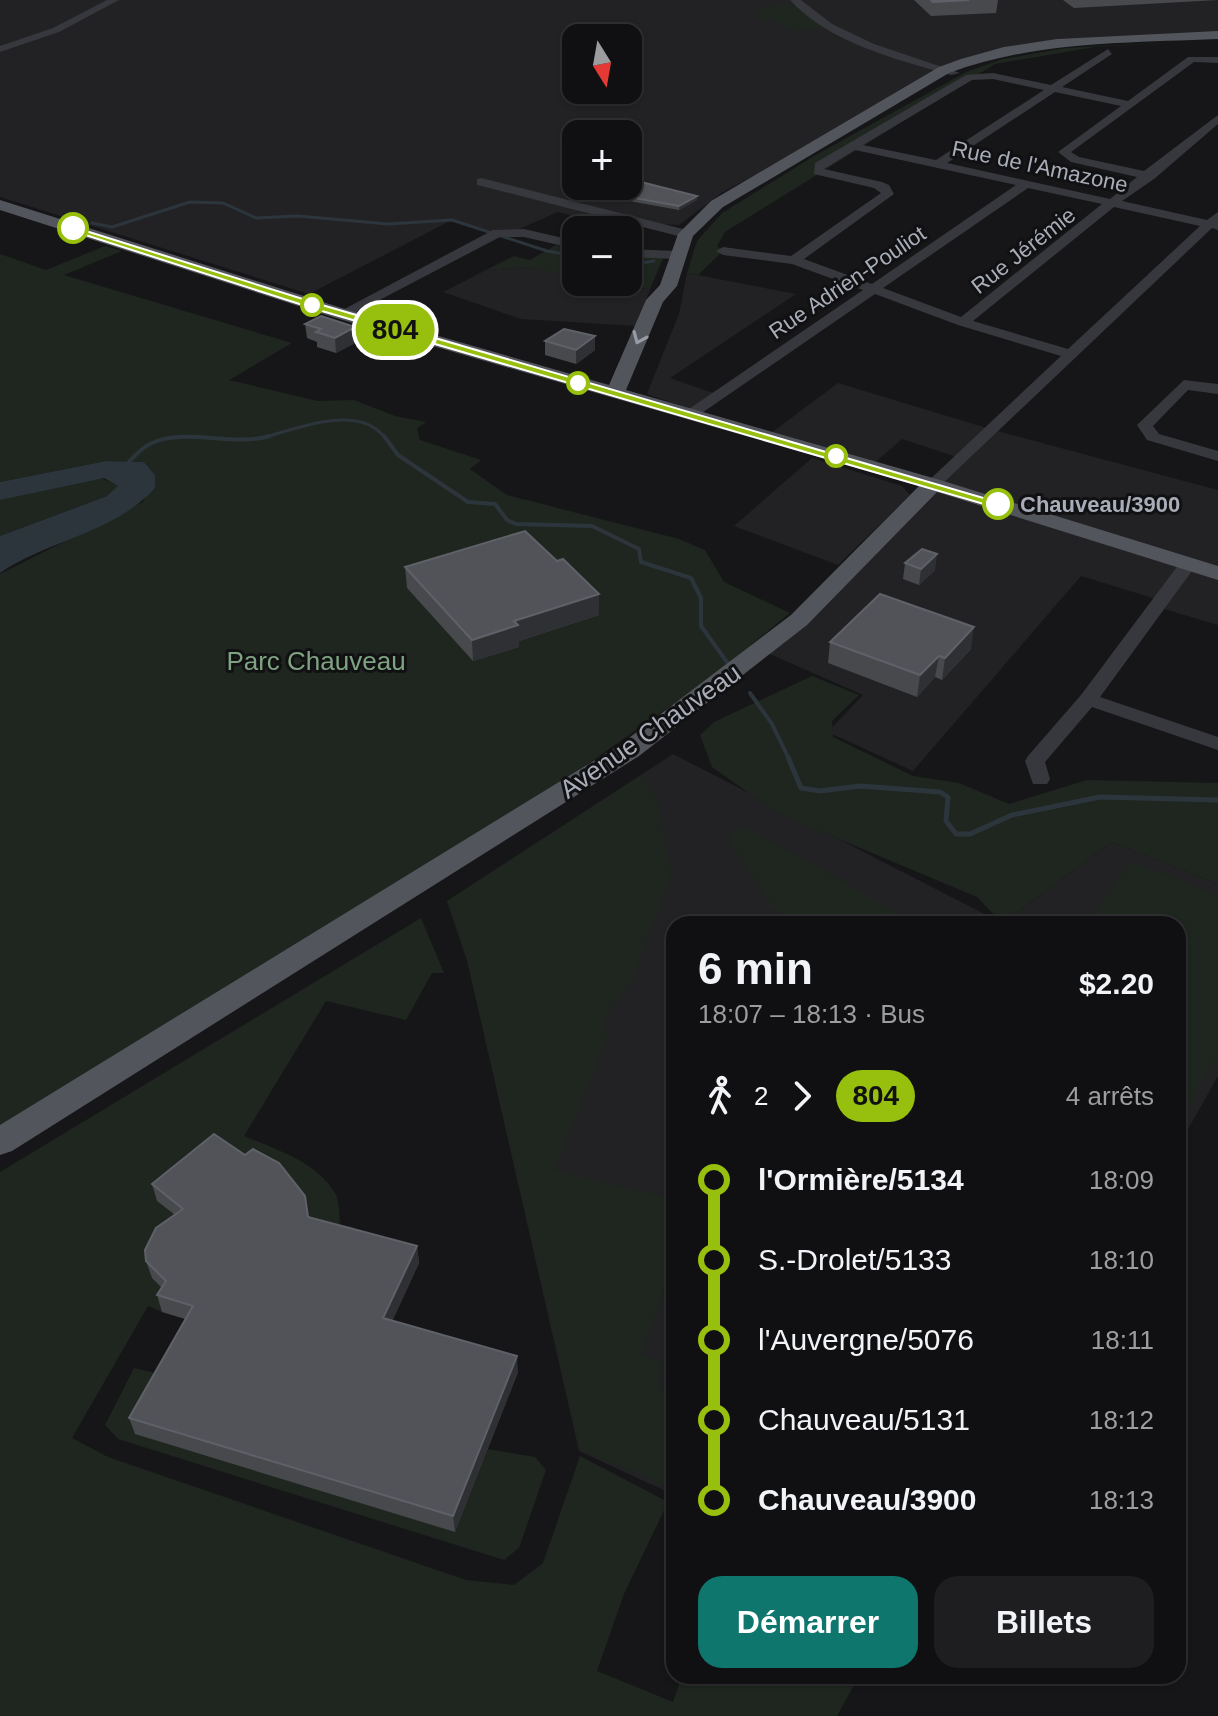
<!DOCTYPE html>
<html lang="fr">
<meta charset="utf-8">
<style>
:root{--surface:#101012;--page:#1e1e20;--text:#f1f3f6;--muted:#9c9d9f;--line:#303032;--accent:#0f766e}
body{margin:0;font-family:Arial,sans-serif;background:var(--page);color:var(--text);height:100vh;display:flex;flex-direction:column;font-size:30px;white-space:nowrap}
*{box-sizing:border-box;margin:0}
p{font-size:26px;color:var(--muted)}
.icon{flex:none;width:44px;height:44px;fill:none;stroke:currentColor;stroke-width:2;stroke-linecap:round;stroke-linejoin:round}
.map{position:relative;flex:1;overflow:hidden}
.panel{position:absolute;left:666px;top:916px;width:520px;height:768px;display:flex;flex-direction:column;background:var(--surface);border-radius:24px;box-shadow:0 2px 6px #0004,0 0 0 2px var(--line)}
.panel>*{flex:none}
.badge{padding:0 16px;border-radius:26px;font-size:28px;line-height:52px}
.needle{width:52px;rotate:169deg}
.tools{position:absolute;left:562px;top:24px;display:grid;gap:16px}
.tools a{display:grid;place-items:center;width:80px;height:80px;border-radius:16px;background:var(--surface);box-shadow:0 2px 6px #0004,0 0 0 2px var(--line);font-size:40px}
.map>.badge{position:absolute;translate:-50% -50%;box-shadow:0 0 0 4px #fff}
.legs{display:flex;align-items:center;gap:12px;height:88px;padding:0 32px;font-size:26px}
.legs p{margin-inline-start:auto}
.summary{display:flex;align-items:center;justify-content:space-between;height:136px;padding:0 32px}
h1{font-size:44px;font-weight:800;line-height:60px}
.primary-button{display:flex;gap:16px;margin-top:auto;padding:16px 32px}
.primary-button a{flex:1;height:92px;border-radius:24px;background:var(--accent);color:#fff;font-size:32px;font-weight:800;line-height:92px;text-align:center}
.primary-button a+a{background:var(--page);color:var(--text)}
ul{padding:0 32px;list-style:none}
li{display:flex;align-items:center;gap:28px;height:80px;font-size:30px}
li i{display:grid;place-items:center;width:12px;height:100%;margin:0 10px;background:currentColor}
li i::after{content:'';width:20px;height:20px;margin:-10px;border:6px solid;border-radius:50%;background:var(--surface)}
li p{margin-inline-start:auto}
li:first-child i{background:linear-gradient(#0000 50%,currentColor 0)}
li:last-child i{background:linear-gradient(currentColor 50%,#0000 0)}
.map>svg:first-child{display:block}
.built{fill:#222225;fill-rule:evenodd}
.green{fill:#1e261f}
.water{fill:#2c353c}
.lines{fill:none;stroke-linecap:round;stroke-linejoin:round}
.stream-far2{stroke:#2c353c;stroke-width:3}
.stream-far1{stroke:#2c353c;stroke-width:4}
.stream{stroke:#2c353c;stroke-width:5}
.minor{fill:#37383d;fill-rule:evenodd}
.major{fill:#53555c;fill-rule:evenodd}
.wall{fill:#47494d}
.shaded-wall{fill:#2f3033}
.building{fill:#525359;stroke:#5f6168;stroke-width:2}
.oneway{stroke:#979ba6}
.line-1{fill:#97bf0d;stroke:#fff;stroke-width:2}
.stop-1-dot{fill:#fff;stroke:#97bf0d;stroke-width:4}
.labels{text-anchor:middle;stroke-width:6;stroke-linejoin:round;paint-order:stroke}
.far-street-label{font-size:22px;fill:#a8adb8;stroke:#111113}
.far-stop-label{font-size:22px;font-weight:bold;fill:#a8adb8;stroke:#111113;text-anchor:start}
.park-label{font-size:26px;fill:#7fa381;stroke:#111113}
.street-label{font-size:26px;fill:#a8adb8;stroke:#111113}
</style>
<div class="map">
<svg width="1218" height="1716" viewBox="0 0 1218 1716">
<rect width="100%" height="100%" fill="#161618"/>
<g class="built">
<path d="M0 0H1218V32L1059 39 987 52 723 192 679 225 592 221 558 212 517 230 498 233 452 220 309 294 0 197ZM576 38H628V90H576ZM576 134H628V186H576Z"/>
<path d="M529 267 554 271 576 278V282L650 289 637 326 521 319 443 292 486 270Z"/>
<path d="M687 273 796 294 670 378 716 394 692 410 647 394 679 314Z"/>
<path d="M838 383 990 429 1218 490V625L1154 606 1159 600 1081 576 913 771 828 732 863 695 763 651 960 458 902 439 871 466 767 436Z"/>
<path d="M812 458 902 486 910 495 838 565 734 526Z"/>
<path d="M673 754 1002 923 1112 842 1218 884V1076L1178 1147V924H674V1495L579 1451 467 960 447 901Z"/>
</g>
<g class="green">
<path d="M791 4 825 28 787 32 790 30 775 21 756 18 759 13 753 8Z"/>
<path d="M1218 40 1095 47 995 64 725 232 717 246 723 251 698 275 687 273 697 241 722 213 814 156 966 72 1003 59 1065 48Z"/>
<path d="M556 245 576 249V278L529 267 486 270 514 256 530 260Z"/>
<path d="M105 246 122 251 64 275 292 343 229 380 318 401 354 400 395 416 426 422 417 428 420 440 481 460 470 469 507 495 679 539 705 550 724 582 790 613 713 676 505 822 0 1129V574L143 502 155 475 144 462 106 461 0 482V254L46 270Z"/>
<path d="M628 254 664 256 650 289 598 282H628Z"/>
<path d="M99 477 119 486 107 496 0 536V500Z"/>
<path d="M812 676 859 695 832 721 833 737 913 776 959 783 1009 804 1087 780 1218 783V884L1112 842 1002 923 977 897 779 814 712 767 700 735 714 722Z"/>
<path d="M640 776 657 799 672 874 629 988 627 985 602 1024 608 1035 554 1170 674 1199V1263L641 1355 664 1362 657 1384 674 1389V1490L580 1449 467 960 447 901Z"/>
<path d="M744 827 754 831 917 924H789L777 912 729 841 730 831Z"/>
<path d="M1132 861 1218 896V1055L1178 1124V924H1087Z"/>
<path d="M421 918 444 973H432L406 1020 326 1001 244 1136C277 1150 315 1161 335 1193 340 1201 339 1216 340 1225L353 1227 347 1243 158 1201 188 1226 164 1290 162 1312 148 1306 72 1438 108 1457 466 1580 514 1585 543 1563 580 1456 668 1502 624 1594 597 1671 673 1702 682 1676H859L837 1716H0V1172Z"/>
<path d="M173 1340 186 1343 455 1532 488 1449 535 1457 546 1470 519 1548 504 1560 118 1439 105 1425 134 1368 155 1373Z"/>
</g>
<path class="water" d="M106 461 144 462 155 475V488C115 533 48 540 0 573V536L107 496 118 486 104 478 0 500V482Z"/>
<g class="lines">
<g class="stream-far2">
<path d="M92 223 112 227 190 202 223 203 256 218 298 216 388 224 452 220 547 251 576 256"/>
<path d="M628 265 654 261"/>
<path d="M263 438C296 428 360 403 385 438"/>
</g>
<g class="stream-far1">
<path d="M384 436 398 455 468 502 495 504 507 520 516 524 592 526 639 549 641 562 691 578 701 598V626L729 665"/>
<path d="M126 465C133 458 141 448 150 444 182 427 233 447 270 436"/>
<path d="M750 693 772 724 789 759"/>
</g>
<path class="stream" d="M788 757 801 788 820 791 860 786 940 792 948 797 946 821 956 834H970L1012 815 1100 797 1218 800"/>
<g class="minor">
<path d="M107 0H119L59 32 0 52V46L53 28Z"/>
<path d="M790 0H801L832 24 874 44 960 73 951 75C896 59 831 44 790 0Z"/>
<path d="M1108 49 1112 54 1062 87 1128 101 1188 57H1218V63L1194 62 1071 152 1079 157 1144 171 1218 115V124L1154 179 1122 201 1207 220 1218 212V230L1212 228 939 487H927L925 484 1061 356 958 325 875 294 696 417H686V411L863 290 792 264 723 255 716 251 723 247 791 256 881 193 874 188 814 174 815 163 966 75 993 73 1051 85ZM993 79 1044 90 936 160 863 145 972 80ZM1055 92 1121 106 1058 152 1071 162 1137 177 1110 199 947 163ZM855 150 1016 185 872 284 804 259 894 194 889 185 882 182 824 169ZM1028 188 1102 204 961 317 883 288ZM1114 207 1200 226 1068 349 973 321Z"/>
<path d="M481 178 691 231 692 234 686 238 477 185V179Z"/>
<path d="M524 229 576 241V249L524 237H500L347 317 335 314 493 230Z"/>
<path d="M628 249 676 251 683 255 676 259 628 257Z"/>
<path d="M1184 380 1218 384V394L1188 390 1153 426 1159 434 1218 451V461L1147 440 1137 425Z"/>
<path d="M1188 559 1197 564 1100 697 1218 737V750L1092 707 1045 762 1050 779 1047 784H1033L1025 761 1028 756 1081 695 1182 560Z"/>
</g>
<path class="major" d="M1218 31V39C1127 43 1035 41 949 73L723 207 693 236 677 286 663 302 626 390 940 480 1218 566V580L937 492 807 625 639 756 12 1151 0 1155V1125L621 744 791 615 919 486 336 318 0 210V200L348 310 609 385 646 300 660 285 678 234 711 201 939 67 961 59 1004 47 1057 39Z"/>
</g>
<g class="wall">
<path d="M914 0H998L996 13 931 16Z"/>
<path d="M1063 0H1218L1074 8Z"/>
<path d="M618 195 697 196V200L679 210 618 199Z"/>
<path d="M305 324 357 342 336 353 317 347V342L307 338Z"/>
<path d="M545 341 595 350 576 364 545 355Z"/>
<path d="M557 561 599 594V615L519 641V647L473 661 407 588 405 567Z"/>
<path d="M905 563 935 570 919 585 903 579Z"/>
<path d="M830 642 971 649 942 680 935 677 917 697 828 663Z"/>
<path d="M152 1184 309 1217 417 1246 419 1263 392 1321 518 1372 455 1532 135 1434 129 1418 185 1319 162 1312 157 1295 162 1288 152 1278 146 1261 175 1215 157 1201Z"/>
</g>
<g class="shaded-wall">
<path d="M697 196V200L679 210V206Z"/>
<path d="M355 327 357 342 336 353 335 338Z"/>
<path d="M595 336V350L576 364V350Z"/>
<path d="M937 554 935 570 919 585 921 569Z"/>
<path d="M599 594V615L519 641V647L473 661 472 640 514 621Z"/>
<path d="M974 627 971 649 942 680 945 658Z"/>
<path d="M939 656 935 677 917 697 920 675Z"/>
<path d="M417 1246 419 1263 386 1335 383 1318Z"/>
<path d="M517 1356 518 1372 455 1532 453 1516Z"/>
</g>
<g class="building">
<path d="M931 0H969L933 2Z"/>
<path d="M641 182 697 196 679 206 618 195Z"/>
<path d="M321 316 355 327 335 338 316 332 321 329 305 324Z"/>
<path d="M564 329 595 336 576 350 545 341Z"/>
<path d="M525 531 557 561 563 559 599 594 514 621 518 625 472 640 405 567Z"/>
<path d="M922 549 937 554 921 569 905 563Z"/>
<path d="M880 594 974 627 945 658 939 656 920 675 830 642Z"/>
<path d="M214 1134 245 1155 253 1149 279 1163 305 1196 308 1217 417 1246 383 1318 517 1356 453 1516 129 1418 193 1306 157 1295 166 1281 146 1261 145 1250 156 1228 183 1209 152 1184Z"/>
</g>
<defs><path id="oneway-chevron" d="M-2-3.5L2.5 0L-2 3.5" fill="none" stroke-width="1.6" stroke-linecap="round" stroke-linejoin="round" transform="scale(2)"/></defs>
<use class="oneway" href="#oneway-chevron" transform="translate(639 338) rotate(113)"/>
<path class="line-1" d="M70 226 322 305 1004 504 994 507 315 309 70 230Z"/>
<g class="stop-1-dot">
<circle cx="73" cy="228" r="14"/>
<circle cx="312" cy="305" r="10"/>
<circle cx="578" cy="383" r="10"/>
<circle cx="836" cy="456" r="10"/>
<circle cx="998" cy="504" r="14"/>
</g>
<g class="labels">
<g class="far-street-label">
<text transform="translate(1040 166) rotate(12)" y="8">Rue de l'Amazone</text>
<text transform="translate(1023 250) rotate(-38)" y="8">Rue Jérémie</text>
<text transform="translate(847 282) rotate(-34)" y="8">Rue Adrien-Pouliot</text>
</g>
<g class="far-stop-label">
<text x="1020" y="512">Chauveau/3900</text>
</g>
<g class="park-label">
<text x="316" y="670">Parc Chauveau</text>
</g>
<g class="street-label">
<text transform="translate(650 731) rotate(-35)" y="9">Avenue Chauveau</text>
</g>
</g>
</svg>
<div class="tools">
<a><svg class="needle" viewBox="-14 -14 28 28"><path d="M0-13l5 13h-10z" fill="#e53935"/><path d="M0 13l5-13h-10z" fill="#9c9d9f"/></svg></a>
<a>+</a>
<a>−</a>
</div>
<b class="badge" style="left:395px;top:330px;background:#97bf0d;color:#111">804</b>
<section class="panel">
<div class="summary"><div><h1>6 min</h1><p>18:07 – 18:13 · Bus</p></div><b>$2.20</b></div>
<div class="legs"><svg class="icon" aria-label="walk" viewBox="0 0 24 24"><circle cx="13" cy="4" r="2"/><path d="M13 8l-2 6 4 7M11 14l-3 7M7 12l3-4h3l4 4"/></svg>2<svg class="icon" aria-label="forward" viewBox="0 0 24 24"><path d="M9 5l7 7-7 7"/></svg><b class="badge" style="background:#97bf0d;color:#111">804</b><p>4 arrêts</p></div>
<ul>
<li><i style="color:#97bf0d"></i><b>l'Ormière/5134</b><p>18:09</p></li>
<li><i style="color:#97bf0d"></i><span>S.-Drolet/5133</span><p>18:10</p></li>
<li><i style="color:#97bf0d"></i><span>l'Auvergne/5076</span><p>18:11</p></li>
<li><i style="color:#97bf0d"></i><span>Chauveau/5131</span><p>18:12</p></li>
<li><i style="color:#97bf0d"></i><b>Chauveau/3900</b><p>18:13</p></li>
</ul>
<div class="primary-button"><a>Démarrer</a><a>Billets</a></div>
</section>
</div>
